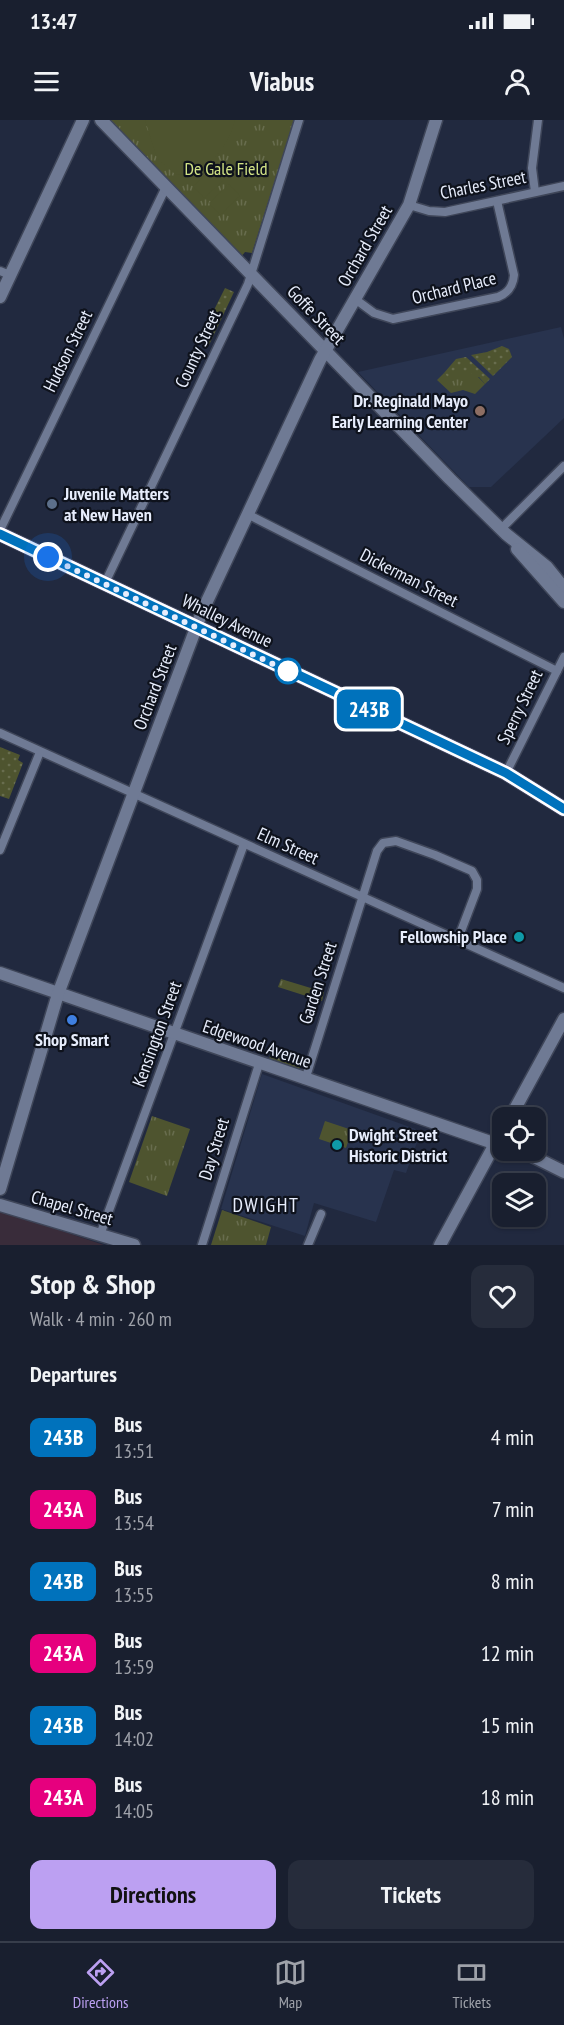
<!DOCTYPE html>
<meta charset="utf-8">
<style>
:root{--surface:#191f2f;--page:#262c3b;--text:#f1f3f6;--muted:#9fa2aa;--line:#373d4b;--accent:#bca0f2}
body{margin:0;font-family:"PT Sans Narrow",sans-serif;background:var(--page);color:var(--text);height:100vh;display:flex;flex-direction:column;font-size:22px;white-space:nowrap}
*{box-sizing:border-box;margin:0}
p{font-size:20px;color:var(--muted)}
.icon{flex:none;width:33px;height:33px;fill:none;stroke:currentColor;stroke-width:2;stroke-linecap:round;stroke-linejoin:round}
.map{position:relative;height:1125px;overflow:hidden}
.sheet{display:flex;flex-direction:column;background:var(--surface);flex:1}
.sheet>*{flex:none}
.badge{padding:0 12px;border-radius:9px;font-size:21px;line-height:39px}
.fabs{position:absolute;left:492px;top:987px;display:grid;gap:12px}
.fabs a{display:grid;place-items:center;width:54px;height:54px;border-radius:12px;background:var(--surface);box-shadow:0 2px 4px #0004,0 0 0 2px var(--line);font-size:30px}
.you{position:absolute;width:30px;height:30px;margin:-15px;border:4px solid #fff;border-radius:50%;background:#1a73e8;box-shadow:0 0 0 9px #1a73e833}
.map>.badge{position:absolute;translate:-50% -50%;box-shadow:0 0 0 3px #fff}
h2{padding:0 30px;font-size:22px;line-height:54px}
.round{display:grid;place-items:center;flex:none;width:63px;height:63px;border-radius:12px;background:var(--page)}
.overview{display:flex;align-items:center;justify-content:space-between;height:102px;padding:0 30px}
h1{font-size:28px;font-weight:700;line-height:45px}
.button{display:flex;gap:12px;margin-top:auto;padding:12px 30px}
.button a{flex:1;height:69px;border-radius:12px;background:var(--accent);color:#111;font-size:24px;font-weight:700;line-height:69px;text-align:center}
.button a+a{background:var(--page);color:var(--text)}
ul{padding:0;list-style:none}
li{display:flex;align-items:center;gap:18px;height:72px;padding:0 30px}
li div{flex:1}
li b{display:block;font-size:22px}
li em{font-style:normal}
li .badge{min-width:66px;font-weight:700;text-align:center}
.status{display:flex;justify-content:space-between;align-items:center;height:42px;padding:0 30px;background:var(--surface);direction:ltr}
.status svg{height:16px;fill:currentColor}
header{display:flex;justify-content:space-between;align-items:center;height:78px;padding:0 30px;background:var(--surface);font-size:27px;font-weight:700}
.tab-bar{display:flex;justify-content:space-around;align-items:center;height:84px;border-top:2px solid var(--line);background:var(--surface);font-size:16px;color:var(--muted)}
.tab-bar a{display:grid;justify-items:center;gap:3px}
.tab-bar .on{color:var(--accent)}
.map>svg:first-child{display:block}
.built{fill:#28334e}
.medical{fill:#392c3a}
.grass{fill:url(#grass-dots)}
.park{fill:url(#park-tufts)}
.pitch{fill:#4e542f}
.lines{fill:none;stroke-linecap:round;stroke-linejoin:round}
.minor-casing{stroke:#3f4659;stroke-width:11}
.secondary-casing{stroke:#3f4659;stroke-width:15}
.primary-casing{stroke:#3f4659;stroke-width:16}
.minor{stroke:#6f7a94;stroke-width:8}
.secondary{stroke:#6f7a94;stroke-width:12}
.primary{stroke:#9088d4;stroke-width:14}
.line-casing{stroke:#fff;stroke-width:14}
.line{stroke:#0072bc;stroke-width:9}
.walk{stroke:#e7edfc;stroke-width:6;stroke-dasharray:0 10.8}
.education-dot{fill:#8d6e63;stroke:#0e121c;stroke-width:2}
.service-dot{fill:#5c6f8a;stroke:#0e121c;stroke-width:2}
.stop-dot{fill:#fff;stroke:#0072bc;stroke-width:3}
.culture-dot{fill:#0f9aa8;stroke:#0e121c;stroke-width:2}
.shop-dot{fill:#3f7fe0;stroke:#0e121c;stroke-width:2}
.labels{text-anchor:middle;stroke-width:4.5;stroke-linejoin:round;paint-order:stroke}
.park-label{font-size:18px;fill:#d3e486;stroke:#0e121c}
.street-label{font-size:18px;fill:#e7edfc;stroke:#0e121c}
.poi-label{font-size:18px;font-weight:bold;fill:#e7edfc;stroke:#0e121c;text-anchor:end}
.neighbourhood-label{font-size:20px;letter-spacing:1.5px;fill:#e7edfc;stroke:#0e121c}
</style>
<div class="status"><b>13:47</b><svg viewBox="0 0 49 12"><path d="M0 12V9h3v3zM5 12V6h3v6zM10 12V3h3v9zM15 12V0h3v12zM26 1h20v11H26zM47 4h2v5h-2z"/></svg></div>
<header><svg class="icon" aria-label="menu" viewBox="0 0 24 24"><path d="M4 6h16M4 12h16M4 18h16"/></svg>Viabus<svg class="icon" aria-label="person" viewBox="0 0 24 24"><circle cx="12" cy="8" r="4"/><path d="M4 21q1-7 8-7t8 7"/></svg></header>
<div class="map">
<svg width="564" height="1125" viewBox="0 0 564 1125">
<defs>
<pattern id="grass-dots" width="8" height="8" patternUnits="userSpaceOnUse" patternTransform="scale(1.5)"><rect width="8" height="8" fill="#4e542f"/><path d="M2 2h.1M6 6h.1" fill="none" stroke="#686d4e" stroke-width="1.8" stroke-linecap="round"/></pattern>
<pattern id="park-tufts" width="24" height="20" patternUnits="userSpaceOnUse" patternTransform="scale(1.5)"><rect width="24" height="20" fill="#4e542f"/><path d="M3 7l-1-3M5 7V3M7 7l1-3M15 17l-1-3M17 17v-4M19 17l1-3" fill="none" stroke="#686d4e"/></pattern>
</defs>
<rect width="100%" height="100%" fill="#21293f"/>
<g class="built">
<path d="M561 207 564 219V298L491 367H469L358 252Z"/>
<path d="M262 954 421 1011 406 1053 394 1050 376 1102 314 1083 305 1116 221 1089Z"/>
</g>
<path class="medical" d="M0 1092 56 1109 104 1125H0Z"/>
<g class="grass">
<path d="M225 168 234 172 209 225 199 220Z"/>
<path d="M502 226 509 229 512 237 493 256 471 235 487 232Z"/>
<path d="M466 237 490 259 485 264 479 257H447L444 253 456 239Z"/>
<path d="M0 627 20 635 18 640 23 643 9 679 0 676Z"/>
<path d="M273 926 303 937 299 950 269 939Z"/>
</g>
<g class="park">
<path d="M109 0H294L252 133 245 132 241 137Z"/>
<path d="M466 251 477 256 485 264 475 274 463 270 451 273 437 260 444 253 448 257 456 252Z"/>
<path d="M281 859 324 872 322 881 278 867Z"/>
<path d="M152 996 190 1009 167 1076 129 1062Z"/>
<path d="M325 1001 352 1010 346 1028 319 1019Z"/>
<path d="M222 1090 271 1107 266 1125H211Z"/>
</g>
<g class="pitch">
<path d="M145 0H235C230 21 216 42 195 51 189 53 182 54 176 55L157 38Z"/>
<path d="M213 47 225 59 204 78 193 66Z"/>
<path d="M229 64 240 76 220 95 209 83Z"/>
</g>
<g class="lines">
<g class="minor-casing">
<g id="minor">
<path d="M535 72 532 48 538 0"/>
<path d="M409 85 429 91 445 92 564 66"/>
<path d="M0 151 10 155"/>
<path d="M355 179 374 193 393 199 498 177C508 173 513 167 514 155L497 81"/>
<path d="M247 394 557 551"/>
<path d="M501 409 564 346"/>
<path d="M0 410 166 67"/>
<path d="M105 463 248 164 299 0"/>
<path d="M0 613 564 868"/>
<path d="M506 653 564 537"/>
<path d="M0 730 40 632"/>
<path d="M305 960 377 731 383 723 396 721 435 735 472 751 477 760V769L458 819"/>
<path d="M100 1115 244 724"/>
<path d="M202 1125 259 944"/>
<path d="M308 1125 321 1094"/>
</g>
</g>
<g class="secondary-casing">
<g id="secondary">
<path d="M101 0 450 359 506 414 547 447 564 468"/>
<path d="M0 177 83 0"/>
<path d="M517 429 564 482"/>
<path d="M0 853 502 1026"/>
<path d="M510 998 564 899"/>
<path d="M520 1030 564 1052"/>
<path d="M0 1069 58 874 202 492 320 240 409 85 436 0"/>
<path d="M0 1085 134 1125"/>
<path d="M440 1125 502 1011"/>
</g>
</g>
<g class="primary-casing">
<path id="primary" d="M0 414 506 653 564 689"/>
</g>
<use href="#minor" class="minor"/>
<use href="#secondary" class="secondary"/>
<use href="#primary" class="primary"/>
</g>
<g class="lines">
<g class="line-casing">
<path id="line" d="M0 414 506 653 564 689"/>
</g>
<use href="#line" class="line"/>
<path class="walk" d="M48 437 294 554 288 551"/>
</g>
<circle class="education-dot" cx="480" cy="291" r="6"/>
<circle class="service-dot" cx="52" cy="384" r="6"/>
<circle class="stop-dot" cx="288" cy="551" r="12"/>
<g class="culture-dot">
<circle cx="519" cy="817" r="6"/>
<circle cx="337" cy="1025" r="6"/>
</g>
<circle class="shop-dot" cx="72" cy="900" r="6"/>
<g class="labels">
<g class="park-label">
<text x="226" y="55">De Gale Field</text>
</g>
<g class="street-label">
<text transform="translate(483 65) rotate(-11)" y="6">Charles Street</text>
<text transform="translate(365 126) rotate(-60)" y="6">Orchard Street</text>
<text transform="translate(454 168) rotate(-14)" y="6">Orchard Place</text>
<text transform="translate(316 195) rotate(46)" y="6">Goffe Street</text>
<text transform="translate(198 229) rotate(-65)" y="6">County Street</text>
<text transform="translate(68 231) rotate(-64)" y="6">Hudson Street</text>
<text transform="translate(409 458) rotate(27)" y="6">Dickerman Street</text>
<text transform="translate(227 501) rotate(26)" y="6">Whalley Avenue</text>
<text transform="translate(155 567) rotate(-69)" y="6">Orchard Street</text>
<text transform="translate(520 587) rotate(-64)" y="6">Sperry Street</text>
<text transform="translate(288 726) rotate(24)" y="6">Elm Street</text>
<text transform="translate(318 863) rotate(-72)" y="6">Garden Street</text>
<text transform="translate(157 914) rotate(-70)" y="6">Kensington Street</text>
<text transform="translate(257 924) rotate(19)" y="6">Edgewood Avenue</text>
<text transform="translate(214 1029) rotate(-73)" y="6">Day Street</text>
<text transform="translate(72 1088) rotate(16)" y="6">Chapel Street</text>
</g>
<g class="poi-label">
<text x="468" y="287">Dr. Reginald Mayo<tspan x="468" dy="21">Early Learning Center</tspan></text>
<text x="64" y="380" text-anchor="start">Juvenile Matters<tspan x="64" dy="21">at New Haven</tspan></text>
<text x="507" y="823">Fellowship Place</text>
<text x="72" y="926" text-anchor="middle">Shop Smart</text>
<text x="349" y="1021" text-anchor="start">Dwight Street<tspan x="349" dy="21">Historic District</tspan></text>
</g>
<g class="neighbourhood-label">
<text x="266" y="1092">DWIGHT</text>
</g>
</g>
</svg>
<div class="fabs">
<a><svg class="icon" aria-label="locate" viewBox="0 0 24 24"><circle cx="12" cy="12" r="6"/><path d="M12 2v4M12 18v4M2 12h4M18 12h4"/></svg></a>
<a><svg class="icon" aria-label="layers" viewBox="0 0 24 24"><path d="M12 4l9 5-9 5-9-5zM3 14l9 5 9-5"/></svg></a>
</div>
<div class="you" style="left:48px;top:437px"></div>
<b class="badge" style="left:369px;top:589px;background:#0072bc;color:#fff">243B</b>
</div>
<section class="sheet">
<div class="overview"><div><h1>Stop &amp; Shop</h1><p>Walk · 4 min · 260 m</p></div><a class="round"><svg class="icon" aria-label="heart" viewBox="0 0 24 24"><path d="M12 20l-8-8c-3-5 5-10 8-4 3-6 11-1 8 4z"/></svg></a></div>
<h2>Departures</h2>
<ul>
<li><span class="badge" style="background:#0072bc;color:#fff">243B</span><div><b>Bus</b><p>13:51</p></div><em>4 min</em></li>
<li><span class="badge" style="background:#e6007e;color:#fff">243A</span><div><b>Bus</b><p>13:54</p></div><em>7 min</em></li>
<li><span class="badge" style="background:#0072bc;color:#fff">243B</span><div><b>Bus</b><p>13:55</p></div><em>8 min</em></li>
<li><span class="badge" style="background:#e6007e;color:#fff">243A</span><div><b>Bus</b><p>13:59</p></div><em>12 min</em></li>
<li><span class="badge" style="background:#0072bc;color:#fff">243B</span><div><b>Bus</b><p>14:02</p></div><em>15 min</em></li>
<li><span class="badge" style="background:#e6007e;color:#fff">243A</span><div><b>Bus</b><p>14:05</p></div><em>18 min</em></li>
</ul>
<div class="button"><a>Directions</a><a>Tickets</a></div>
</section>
<nav class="tab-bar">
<a class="on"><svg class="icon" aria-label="directions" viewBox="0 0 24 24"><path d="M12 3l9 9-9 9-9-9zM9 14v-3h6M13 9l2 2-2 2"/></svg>Directions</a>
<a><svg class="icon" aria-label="map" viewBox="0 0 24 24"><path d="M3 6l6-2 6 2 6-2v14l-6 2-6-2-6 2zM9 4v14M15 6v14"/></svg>Map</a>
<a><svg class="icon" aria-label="tickets" viewBox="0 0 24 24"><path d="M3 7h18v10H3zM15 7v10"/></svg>Tickets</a>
</nav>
